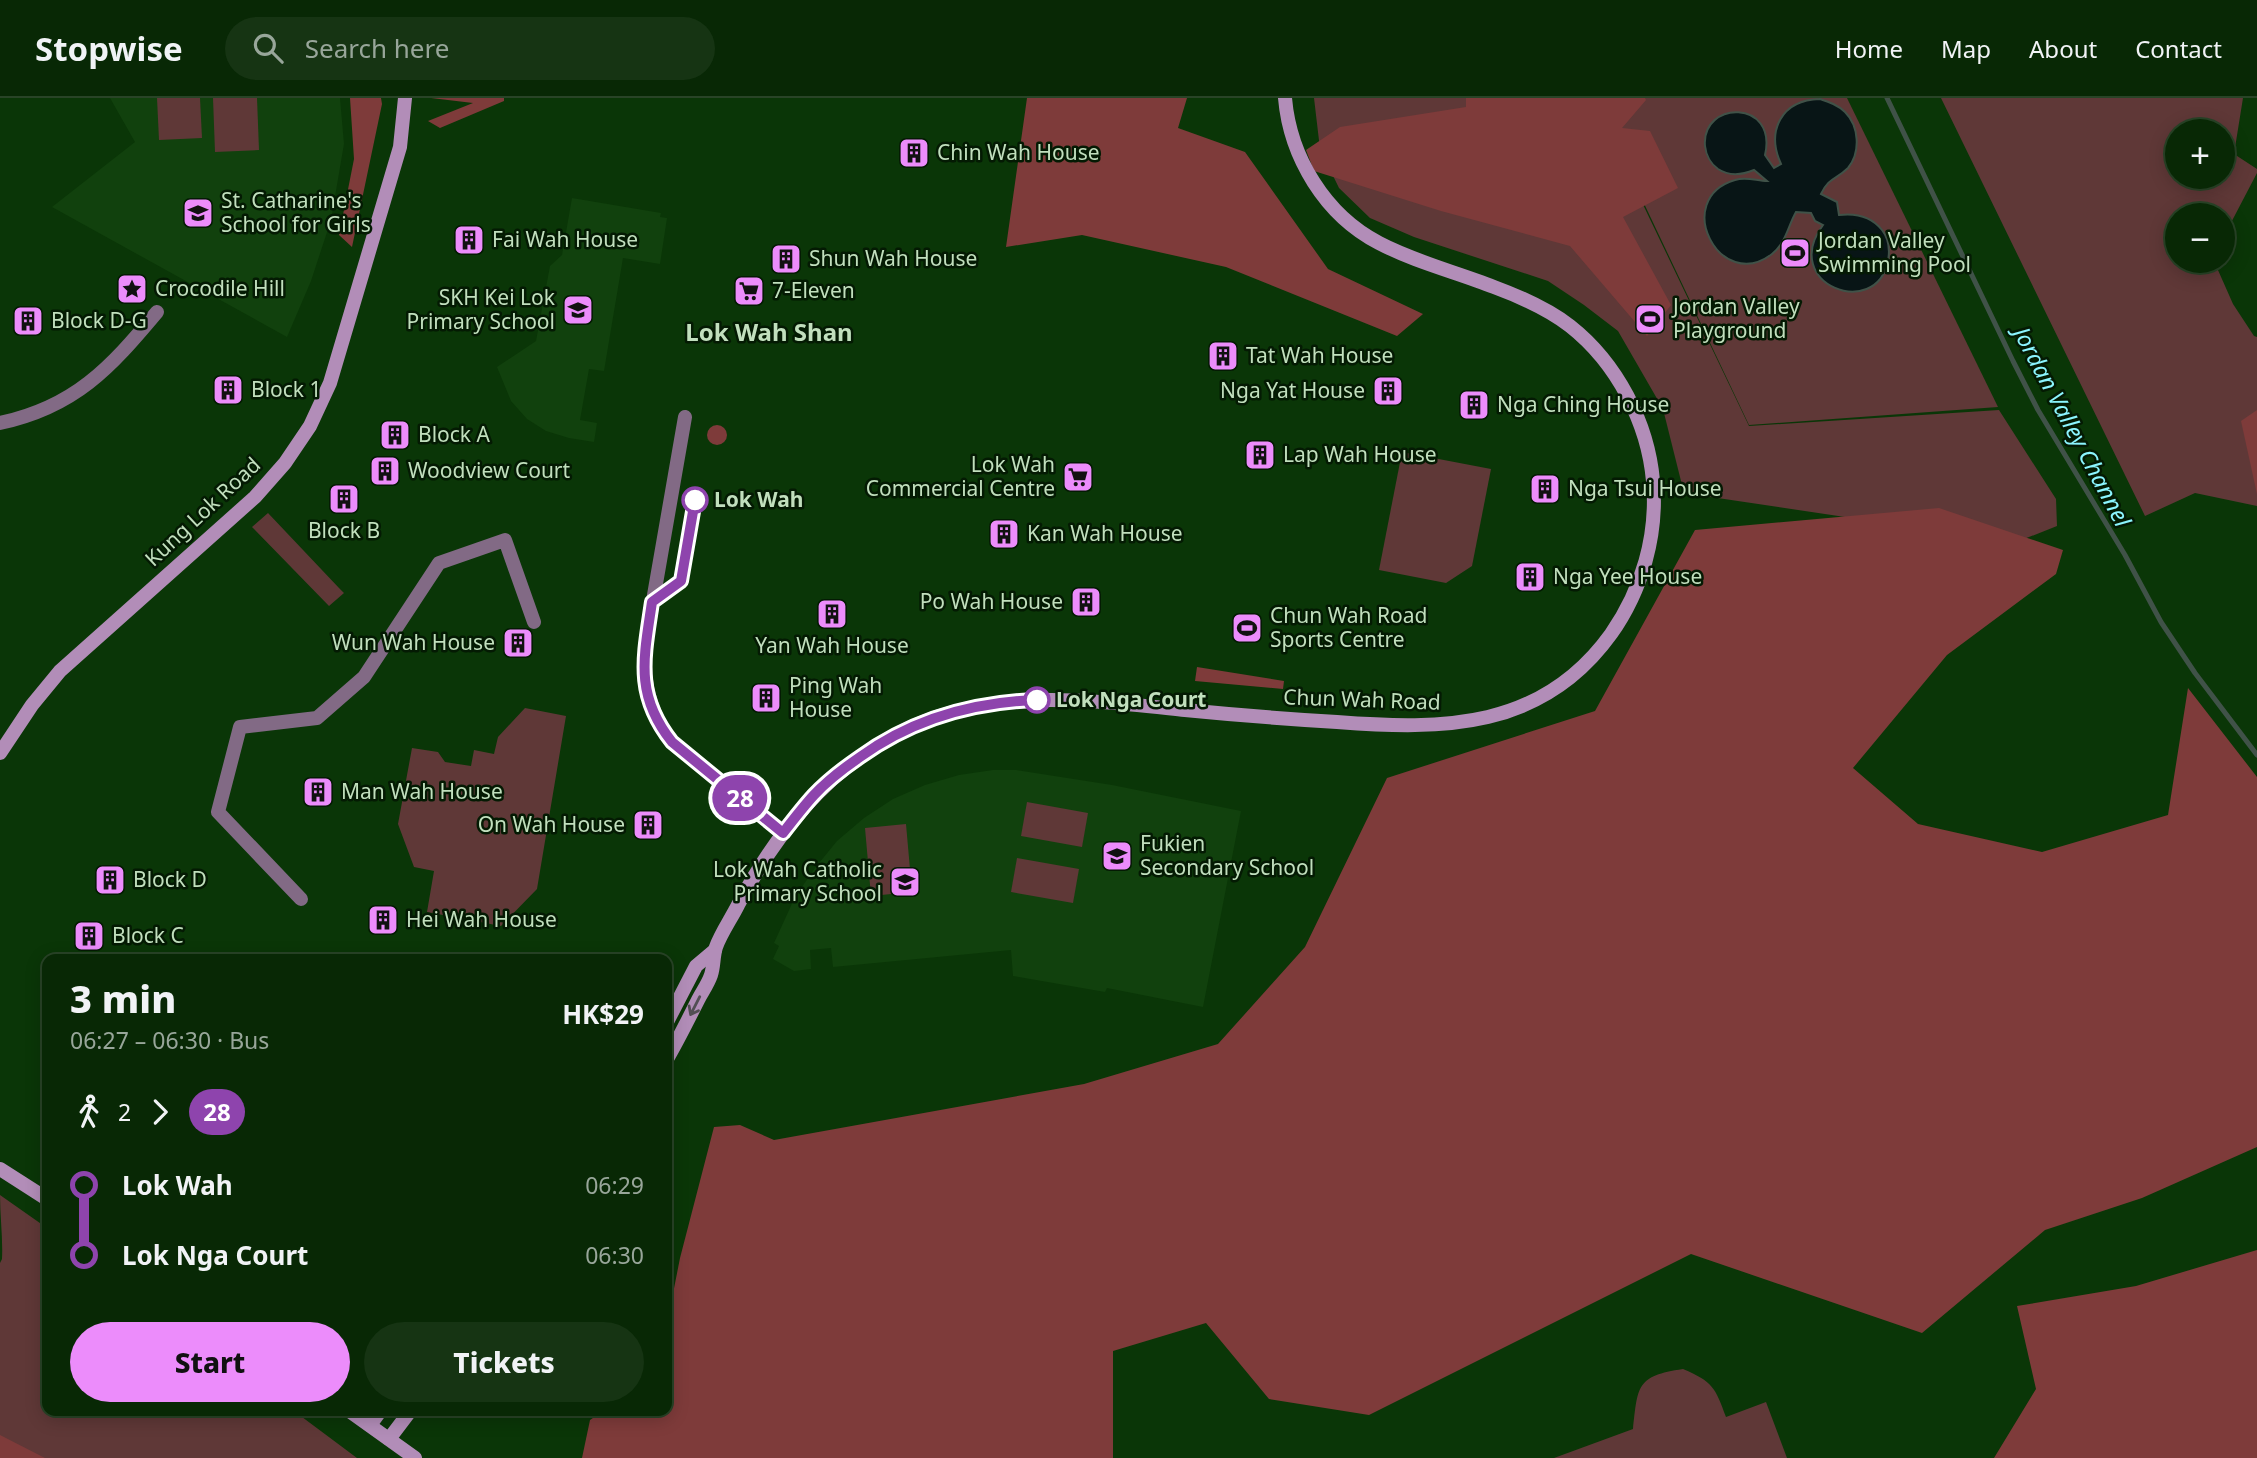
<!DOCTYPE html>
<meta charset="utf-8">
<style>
:root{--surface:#082805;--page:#163413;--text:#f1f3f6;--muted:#98a69a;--line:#294427;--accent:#ec8cfb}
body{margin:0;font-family:"Noto Sans",sans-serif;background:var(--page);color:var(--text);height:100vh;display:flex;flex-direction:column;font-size:26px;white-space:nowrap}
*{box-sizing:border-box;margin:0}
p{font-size:23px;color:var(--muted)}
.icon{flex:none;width:38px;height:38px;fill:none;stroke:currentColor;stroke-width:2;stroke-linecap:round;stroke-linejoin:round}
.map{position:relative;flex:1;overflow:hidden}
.details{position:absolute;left:42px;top:856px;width:630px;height:462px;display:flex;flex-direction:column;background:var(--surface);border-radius:14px;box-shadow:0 4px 18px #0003,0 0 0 2px var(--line)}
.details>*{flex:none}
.badge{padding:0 14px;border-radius:23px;font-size:24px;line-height:46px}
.tools{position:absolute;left:2165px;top:21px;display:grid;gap:14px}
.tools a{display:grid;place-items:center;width:70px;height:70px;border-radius:50%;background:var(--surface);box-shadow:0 4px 18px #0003,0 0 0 2px var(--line);font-size:35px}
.map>.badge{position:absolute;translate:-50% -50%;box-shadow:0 0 0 4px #fff}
.legs{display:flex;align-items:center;gap:10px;height:77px;padding:0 28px;font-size:23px}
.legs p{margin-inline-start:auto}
.headline{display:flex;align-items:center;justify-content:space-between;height:119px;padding:0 28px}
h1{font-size:38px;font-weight:800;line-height:52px}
.primary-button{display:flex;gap:14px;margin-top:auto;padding:14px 28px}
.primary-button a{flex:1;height:80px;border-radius:42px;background:var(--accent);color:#111;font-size:28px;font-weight:800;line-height:80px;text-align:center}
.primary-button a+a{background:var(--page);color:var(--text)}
ul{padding:0 28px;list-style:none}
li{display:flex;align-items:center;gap:24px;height:70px;font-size:26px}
li i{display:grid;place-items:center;width:10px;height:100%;margin:0 9px;background:currentColor}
li i::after{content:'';width:18px;height:18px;margin:-9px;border:5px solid;border-radius:50%;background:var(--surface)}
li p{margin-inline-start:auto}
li:first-child i{background:linear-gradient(#0000 50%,currentColor 0)}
li:last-child i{background:linear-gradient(currentColor 50%,#0000 0)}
header{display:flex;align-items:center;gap:42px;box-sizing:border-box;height:98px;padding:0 35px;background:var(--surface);border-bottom:2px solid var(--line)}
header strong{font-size:33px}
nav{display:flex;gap:38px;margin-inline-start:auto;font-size:24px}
.search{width:490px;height:63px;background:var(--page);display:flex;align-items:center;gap:18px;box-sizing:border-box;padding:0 24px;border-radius:38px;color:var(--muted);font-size:26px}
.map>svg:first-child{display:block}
.built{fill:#11410d}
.green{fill:#5f3837;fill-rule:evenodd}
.forest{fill:#7e3b3a}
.water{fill:#081516;stroke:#405248;stroke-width:2}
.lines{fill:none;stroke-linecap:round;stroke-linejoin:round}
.stream{stroke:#405248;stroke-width:5}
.street{stroke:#826a85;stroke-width:14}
.secondary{stroke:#b28db8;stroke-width:14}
.oneway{stroke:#524e54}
.line-1-casing{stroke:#fff;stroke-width:16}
.line-1{stroke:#8e44ad;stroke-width:10}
.stop-1-dot{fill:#fff;stroke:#8e44ad;stroke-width:3.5}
.labels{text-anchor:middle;stroke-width:5;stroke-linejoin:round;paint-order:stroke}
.poi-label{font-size:21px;fill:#c1dfbd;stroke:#041a03;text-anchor:start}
.stop-label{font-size:21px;font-weight:bold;fill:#c1dfbd;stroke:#041a03;text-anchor:start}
.street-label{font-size:21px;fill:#c1dfbd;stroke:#041a03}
.water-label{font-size:23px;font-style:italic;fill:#8bf5fe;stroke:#041a03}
.quarter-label{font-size:24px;font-weight:bold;fill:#c1dfbd;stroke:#041a03}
</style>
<header>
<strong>Stopwise</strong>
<div class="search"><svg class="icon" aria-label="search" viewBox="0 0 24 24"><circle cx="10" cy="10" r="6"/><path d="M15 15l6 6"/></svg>Search here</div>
<nav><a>Home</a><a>Map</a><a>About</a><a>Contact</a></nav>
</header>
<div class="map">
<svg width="2257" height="1360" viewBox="0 0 2257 1360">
<rect width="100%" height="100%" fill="#0a3607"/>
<g class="built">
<path d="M110 0H340L344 46 331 122 311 183 287 239 52 109 135 44Z"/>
<path d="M572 100 661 115 660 119 667 120 660 166 623 160 604 273 589 271 580 322 597 325 594 344 569 340 546 333 527 321 511 303 497 269 536 243 550 168 562 157Z"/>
<path d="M993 672H1016L1112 687 1241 713 1203 909 1107 890 1105 894 1013 878 1011 852 833 869 831 850 810 852 811 871 794 873 773 861 779 848 774 845 795 799 815 770 837 743 864 720 893 701 925 687 959 677Z"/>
</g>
<g class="green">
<path d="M157 0H200L202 40 159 42Z"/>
<path d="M213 0H257L259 52 215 54Z"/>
<path d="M1314 0H1592L1749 328 1999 312 2056 401 2057 428 1976 460 1892 426 1684 395 1663 311 1618 233 1584 207 1548 183 1414 139 1370 120 1339 90 1320 51Z"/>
<path d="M1594 0H1847L1998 309 1749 327Z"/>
<path d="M1941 0H2243L2234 56 2257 71V75L2223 140 2222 117H2177V163H2214L2233 206 2254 238 2257 239V408L2195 395 2145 418ZM2177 33H2222V79H2177Z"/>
<path d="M1402 354 1491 371 1472 468 1446 485 1379 472Z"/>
<path d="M268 415 339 490 344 495 329 508 252 429Z"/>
<path d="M525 610 566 618 537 791 501 828 427 814 434 773 414 769 398 726 412 650 438 654 445 664 471 668 474 652 494 656 498 639Z"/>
<path d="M1027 704 1088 715 1082 749 1021 738Z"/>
<path d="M906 726 912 794 871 798 865 730Z"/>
<path d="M1017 760 1079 771 1073 805 1011 794Z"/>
<path d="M0 1097 47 1130V1312L294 1313 357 1360H29L0 1354V1165L2 1161C3 1140 0 1119 0 1097Z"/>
<path d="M1683 1271C1713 1284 1715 1289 1726 1319L1766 1304 1787 1360H1554L1633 1331C1638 1288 1636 1278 1683 1271Z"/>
</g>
<g class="forest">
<path d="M350 0H381L382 6 352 149 339 137 354 61Z"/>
<path d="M431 0H504V3L440 30 428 23 473 5Z"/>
<path d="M1027 0H1187L1178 30 1245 54 1328 171 1423 216 1397 238 1226 169 1082 137 1006 149Z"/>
<path d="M1466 0H1645L1646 2 1622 30 1650 33 1678 90 1623 119 1671 207 1647 238 1570 148 1441 113 1314 73 1306 52 1340 29 1466 9Z"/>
<path d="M2257 312V396L2241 323Z"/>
<circle cx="717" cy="337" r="10"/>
<path d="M1939 410 2063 452 2056 476 1947 557 1853 670 1918 726 2042 754 2168 717 2188 590 2257 679V1049L2142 1100 2045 1132 1922 1235 1691 1156 1369 1317 1269 1301 1206 1225 1113 1253V1360H582L590 1322 603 1313 667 1312V1226L680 1160 714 1029 740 1027 774 1042 1084 986 1218 946 1305 849 1387 680 1595 613 1695 432Z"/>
<path d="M1197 569 1284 583 1283 591 1195 583Z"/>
<path d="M2257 1152V1360H1994L2036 1291 2017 1208 2136 1188Z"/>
<path d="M0 1337 45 1360H0Z"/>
</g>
<path class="water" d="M1820 1C1829 4 1838 7 1845 14 1859 28 1861 54 1848 70 1836 82 1829 79 1821 96L1837 104 1839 117C1856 115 1871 118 1882 132 1889 141 1890 152 1888 163 1876 223 1779 186 1823 127L1815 123 1811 115 1796 114C1788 128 1786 145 1772 156 1720 196 1671 101 1735 82 1746 78 1757 83 1767 83L1754 72C1742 77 1730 79 1718 71 1711 66 1706 57 1705 48 1701 2 1778 1 1765 57L1774 70 1781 66C1766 33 1781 2 1820 1Z"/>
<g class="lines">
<path class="stream" d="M1887 0 2013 263 2038 312 2125 457 2161 524 2195 575 2257 657"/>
<g class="street">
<path d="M685 319 646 543C642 581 648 613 672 644L783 735"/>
<path d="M0 325C75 309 110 270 157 214"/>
<path d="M301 801 218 714 240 629 317 620 364 579 439 465 505 442 534 524"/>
</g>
<g class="secondary">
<path d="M0 655 32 607 60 573 255 399 285 365 310 328 330 285 400 49 405 0"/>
<path d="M667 924 696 868 715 852"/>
<path d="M667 961C678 942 688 922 698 902 702 894 708 886 711 877 714 868 713 858 716 849 721 835 731 821 738 807 775 737 826 673 897 636 987 588 1088 602 1185 612 1236 617 1286 621 1337 624 1443 632 1542 632 1611 536 1642 492 1658 437 1653 383 1648 325 1617 265 1570 228 1548 211 1521 199 1494 189 1456 174 1415 164 1379 145 1325 117 1290 59 1285 0"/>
<path d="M0 1071 47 1101"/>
<path d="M348 1312 415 1360"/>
<path d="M370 1327 381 1312"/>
<path d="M389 1341 411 1312"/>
</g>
</g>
<defs><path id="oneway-shaft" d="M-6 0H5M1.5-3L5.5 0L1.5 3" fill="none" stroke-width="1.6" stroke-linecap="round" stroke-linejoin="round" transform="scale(1.75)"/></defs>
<use class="oneway" href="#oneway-shaft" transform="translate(695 908) rotate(117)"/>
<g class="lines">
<g class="line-1-casing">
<path id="line-1" d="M695 402 681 483 652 504C644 559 634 596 672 644L783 735C793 722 803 709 814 697 827 683 844 670 860 659 913 621 972 604 1037 602"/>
</g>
<use href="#line-1" class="line-1"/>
</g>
<defs>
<g id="building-square" transform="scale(1.575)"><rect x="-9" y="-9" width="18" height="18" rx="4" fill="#ec8cfb" stroke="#041a03"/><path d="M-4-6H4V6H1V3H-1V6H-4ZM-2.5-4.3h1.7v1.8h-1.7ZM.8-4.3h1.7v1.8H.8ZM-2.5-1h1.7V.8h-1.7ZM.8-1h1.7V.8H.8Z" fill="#111"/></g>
<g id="school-square" transform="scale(1.575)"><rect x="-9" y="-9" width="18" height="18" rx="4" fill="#ec8cfb" stroke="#041a03"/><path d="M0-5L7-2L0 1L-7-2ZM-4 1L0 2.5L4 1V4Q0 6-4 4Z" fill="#111"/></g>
<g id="stadium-square" transform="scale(1.575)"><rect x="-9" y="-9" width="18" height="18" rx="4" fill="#ec8cfb" stroke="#041a03"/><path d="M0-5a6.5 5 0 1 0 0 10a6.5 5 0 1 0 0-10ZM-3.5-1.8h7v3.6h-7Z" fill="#111"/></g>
<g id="sight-square" transform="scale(1.575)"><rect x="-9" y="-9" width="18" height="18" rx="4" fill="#ec8cfb" stroke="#041a03"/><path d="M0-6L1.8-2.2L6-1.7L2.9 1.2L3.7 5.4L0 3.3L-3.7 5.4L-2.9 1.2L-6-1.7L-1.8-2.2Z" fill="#111"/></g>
<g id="supermarket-square" transform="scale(1.575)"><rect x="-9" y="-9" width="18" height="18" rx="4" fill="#ec8cfb" stroke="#041a03"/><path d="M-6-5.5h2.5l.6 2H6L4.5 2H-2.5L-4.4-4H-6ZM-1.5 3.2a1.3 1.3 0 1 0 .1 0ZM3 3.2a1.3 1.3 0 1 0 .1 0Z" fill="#111"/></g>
</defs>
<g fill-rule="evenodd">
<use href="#building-square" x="914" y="55"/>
<use href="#school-square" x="198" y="115"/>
<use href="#building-square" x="469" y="142"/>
<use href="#stadium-square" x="1795" y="155"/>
<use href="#building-square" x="786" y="161"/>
<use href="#sight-square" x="132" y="191"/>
<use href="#supermarket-square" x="749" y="193"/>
<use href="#school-square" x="578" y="212"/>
<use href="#stadium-square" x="1650" y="221"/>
<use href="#building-square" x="28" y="223"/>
<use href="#building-square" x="1223" y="258"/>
<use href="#building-square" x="228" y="292"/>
<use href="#building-square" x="1388" y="293"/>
<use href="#building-square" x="1474" y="307"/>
<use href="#building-square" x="395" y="337"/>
<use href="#building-square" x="1260" y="357"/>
<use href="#building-square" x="385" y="373"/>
<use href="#supermarket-square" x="1078" y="379"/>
<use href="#building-square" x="1545" y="391"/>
<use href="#building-square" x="344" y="401"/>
<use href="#building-square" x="1004" y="436"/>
<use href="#building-square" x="1530" y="479"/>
<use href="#building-square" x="1086" y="504"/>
<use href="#building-square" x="832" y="516"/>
<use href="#stadium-square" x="1247" y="530"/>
<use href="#building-square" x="518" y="545"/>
<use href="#building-square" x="766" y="600"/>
<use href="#building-square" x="318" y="694"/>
<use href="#building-square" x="648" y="727"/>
<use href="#school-square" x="1117" y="758"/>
<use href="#building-square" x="110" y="782"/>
<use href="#school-square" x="905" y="784"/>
<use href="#building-square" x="383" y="822"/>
<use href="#building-square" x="89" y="838"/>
</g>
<g class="stop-1-dot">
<circle cx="695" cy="402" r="12"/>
<circle cx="1037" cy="602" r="12"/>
</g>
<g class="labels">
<g class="poi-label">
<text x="937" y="62">Chin Wah House</text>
<text x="221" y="110">St. Catharine's<tspan x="221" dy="24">School for Girls</tspan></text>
<text x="492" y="149">Fai Wah House</text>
<text x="1818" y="150">Jordan Valley<tspan x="1818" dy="24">Swimming Pool</tspan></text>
<text x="809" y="168">Shun Wah House</text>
<text x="155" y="198">Crocodile Hill</text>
<text x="772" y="200">7-Eleven</text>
<text x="555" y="207" text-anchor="end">SKH Kei Lok<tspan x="555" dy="24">Primary School</tspan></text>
<text x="1673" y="216">Jordan Valley<tspan x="1673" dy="24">Playground</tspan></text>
<text x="51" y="230">Block D-G</text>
<text x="1246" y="265">Tat Wah House</text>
<text x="251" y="299">Block 1</text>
<text x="1365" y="300" text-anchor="end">Nga Yat House</text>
<text x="1497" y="314">Nga Ching House</text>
<text x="418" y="344">Block A</text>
<text x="1283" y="364">Lap Wah House</text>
<text x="1055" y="374" text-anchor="end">Lok Wah<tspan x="1055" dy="24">Commercial Centre</tspan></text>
<text x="408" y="380">Woodview Court</text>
<text x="1568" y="398">Nga Tsui House</text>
<text x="344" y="440" text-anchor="middle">Block B</text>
<text x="1027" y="443">Kan Wah House</text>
<text x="1553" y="486">Nga Yee House</text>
<text x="1063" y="511" text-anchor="end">Po Wah House</text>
<text x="1270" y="525">Chun Wah Road<tspan x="1270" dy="24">Sports Centre</tspan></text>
<text x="495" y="552" text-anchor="end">Wun Wah House</text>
<text x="832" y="555" text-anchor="middle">Yan Wah House</text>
<text x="789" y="595">Ping Wah<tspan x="789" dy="24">House</tspan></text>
<text x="341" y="701">Man Wah House</text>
<text x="625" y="734" text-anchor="end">On Wah House</text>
<text x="1140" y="753">Fukien<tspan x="1140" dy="24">Secondary School</tspan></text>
<text x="882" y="779" text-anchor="end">Lok Wah Catholic<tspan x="882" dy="24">Primary School</tspan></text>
<text x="133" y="789">Block D</text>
<text x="406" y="829">Hei Wah House</text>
<text x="112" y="845">Block C</text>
</g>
<g class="stop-label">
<text x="714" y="409">Lok Wah</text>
<text x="1056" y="609">Lok Nga Court</text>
</g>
<g class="street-label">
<text transform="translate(203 414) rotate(-43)" y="7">Kung Lok Road</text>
<text transform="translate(1362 602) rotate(2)" y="7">Chun Wah Road</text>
</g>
<g class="water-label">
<text transform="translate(2072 329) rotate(62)" y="8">Jordan Valley Channel</text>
</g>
<g class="quarter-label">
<text x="769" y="243">Lok Wah Shan</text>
</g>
</g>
</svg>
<div class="tools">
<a>+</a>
<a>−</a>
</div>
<b class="badge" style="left:740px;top:700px;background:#8e44ad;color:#fff">28</b>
<section class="details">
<div class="headline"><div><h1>3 min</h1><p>06:27 – 06:30 · Bus</p></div><b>HK$29</b></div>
<div class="legs"><svg class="icon" aria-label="walk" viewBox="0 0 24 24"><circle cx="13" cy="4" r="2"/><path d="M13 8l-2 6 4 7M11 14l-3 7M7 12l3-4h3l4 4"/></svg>2<svg class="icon" aria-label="forward" viewBox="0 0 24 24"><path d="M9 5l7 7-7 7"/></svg><b class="badge" style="background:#8e44ad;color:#fff">28</b></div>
<ul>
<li><i style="color:#8e44ad"></i><b>Lok Wah</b><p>06:29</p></li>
<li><i style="color:#8e44ad"></i><b>Lok Nga Court</b><p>06:30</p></li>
</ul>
<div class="primary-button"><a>Start</a><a>Tickets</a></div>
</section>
</div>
